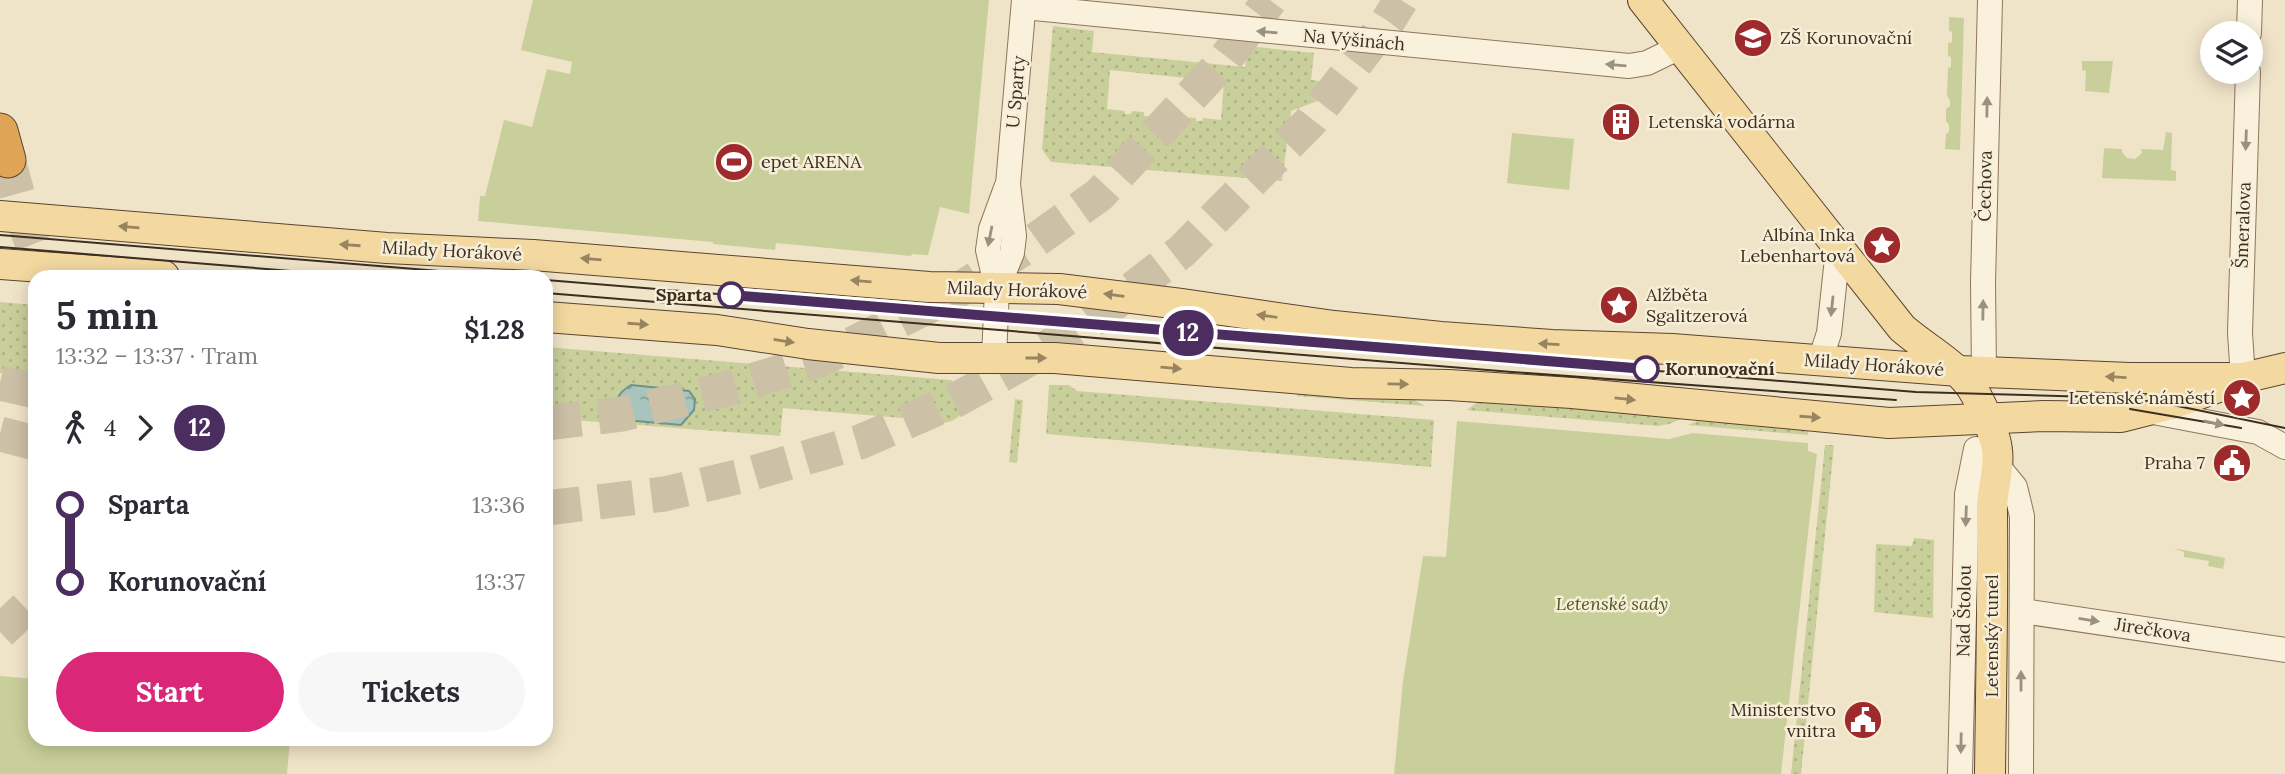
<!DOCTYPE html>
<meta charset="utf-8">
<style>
:root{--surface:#fff;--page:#f7f7f7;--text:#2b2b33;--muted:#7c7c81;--accent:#db2777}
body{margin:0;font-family:Lora,serif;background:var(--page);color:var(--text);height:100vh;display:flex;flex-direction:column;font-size:26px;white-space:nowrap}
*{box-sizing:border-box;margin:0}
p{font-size:23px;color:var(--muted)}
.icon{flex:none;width:38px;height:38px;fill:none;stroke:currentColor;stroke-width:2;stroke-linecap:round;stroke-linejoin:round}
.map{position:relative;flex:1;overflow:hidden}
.drawer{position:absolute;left:28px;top:270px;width:525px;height:476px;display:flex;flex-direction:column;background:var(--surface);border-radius:21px;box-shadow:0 4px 18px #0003}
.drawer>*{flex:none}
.badge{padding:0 14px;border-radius:23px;font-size:24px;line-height:46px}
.tools{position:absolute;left:2200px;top:21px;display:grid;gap:14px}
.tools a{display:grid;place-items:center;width:63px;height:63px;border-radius:50%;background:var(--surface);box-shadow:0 4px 18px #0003;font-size:35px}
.map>.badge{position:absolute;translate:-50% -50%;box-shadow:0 0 0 4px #fff}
.legs{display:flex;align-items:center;gap:10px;height:77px;padding:0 28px;font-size:23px}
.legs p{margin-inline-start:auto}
.overview{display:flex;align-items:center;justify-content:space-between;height:119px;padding:0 28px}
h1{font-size:38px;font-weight:700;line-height:52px}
.button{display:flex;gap:14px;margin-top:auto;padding:14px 28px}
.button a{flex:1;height:80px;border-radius:42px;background:var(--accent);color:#fff;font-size:28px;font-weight:700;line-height:80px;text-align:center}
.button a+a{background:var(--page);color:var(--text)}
ul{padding:0 28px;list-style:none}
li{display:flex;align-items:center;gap:24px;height:77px;font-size:26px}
li i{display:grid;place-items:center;width:10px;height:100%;margin:0 9px;background:currentColor}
li i::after{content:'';width:18px;height:18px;margin:-9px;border:5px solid;border-radius:50%;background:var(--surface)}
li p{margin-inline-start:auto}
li:first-child i{background:linear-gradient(#0000 50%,currentColor 0)}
li:last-child i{background:linear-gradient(currentColor 50%,#0000 0)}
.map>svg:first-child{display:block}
.grass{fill:url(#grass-dots);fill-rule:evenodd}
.green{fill:#c9cf9b}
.water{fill:url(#water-ripples);stroke:#6f938a;stroke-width:2}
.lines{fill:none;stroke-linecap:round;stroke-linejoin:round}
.highway-tunnel{stroke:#ccc0a6;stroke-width:35;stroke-dasharray:35 18;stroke-linecap:butt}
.minor-casing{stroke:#8d765c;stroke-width:26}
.major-casing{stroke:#5b4430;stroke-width:32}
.highway-casing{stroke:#5b4430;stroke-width:37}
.minor{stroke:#faf1dc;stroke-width:24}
.major{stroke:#f3d9a0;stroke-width:30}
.highway{stroke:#e0a458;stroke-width:35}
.tram{stroke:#3d2e20;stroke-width:2}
.oneway{fill:#9c907e}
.oneway2{fill:#988460}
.line-1-casing{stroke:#fff;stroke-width:16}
.line-1{stroke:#4c2d5f;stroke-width:10}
.stop-1-dot{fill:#fff;stroke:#4c2d5f;stroke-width:3.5}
.labels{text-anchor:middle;stroke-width:5;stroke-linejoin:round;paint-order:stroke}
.poi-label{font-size:18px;fill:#3d2e20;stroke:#f7eed8;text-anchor:start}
.street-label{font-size:18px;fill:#3d2e20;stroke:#f7eed8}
.stop-label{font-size:18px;font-weight:bold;fill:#3d2e20;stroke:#f7eed8;text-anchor:end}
.park-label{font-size:18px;font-style:italic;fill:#4d5a26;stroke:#f7eed8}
</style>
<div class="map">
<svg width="2285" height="774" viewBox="0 0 2285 774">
<defs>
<pattern id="grass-dots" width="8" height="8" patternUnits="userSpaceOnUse" patternTransform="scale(1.75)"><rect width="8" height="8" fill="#c9cf9b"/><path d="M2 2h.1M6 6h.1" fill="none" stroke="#aeb285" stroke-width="1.8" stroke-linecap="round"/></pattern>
<pattern id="water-ripples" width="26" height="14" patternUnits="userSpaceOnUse" patternTransform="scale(1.75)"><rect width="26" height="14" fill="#a9c4bc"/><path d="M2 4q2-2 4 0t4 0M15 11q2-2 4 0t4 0" fill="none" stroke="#8ba098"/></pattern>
</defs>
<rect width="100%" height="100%" fill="#f0e4c8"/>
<g class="grass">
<path d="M1053 26 1094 31 1092 52 1245 67 1247 46 1314 53 1311 80 1337 83 1336 94 1291 111 1282 181 1051 162 1042 149ZM1110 70 1224 82 1221 120 1203 118 1202 121H1196V118L1183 117 1182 120 1144 116V112L1132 111 1131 114H1125V111L1107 109Z"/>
<path d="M0 302 35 305V376L0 373Z"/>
<path d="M546 347 951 380 959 388V394L969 395C966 412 957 424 938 423V421L783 408 780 436 546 418ZM631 385 689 391 687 419 681 425 625 420 623 389Z"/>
<path d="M1049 385H1069L1077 391 1434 420 1431 467 1046 434Z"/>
<path d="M1297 390 1413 399 1425 406 1297 396Z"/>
<path d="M1015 399 1023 400 1017 463 1009 462Z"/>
<path d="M1490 400 1686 417 1669 424 1658 426 1467 410 1476 403Z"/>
<path d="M1697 421 1719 423 1744 421 1808 427V435L1688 425Z"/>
<path d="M1825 445H1834L1801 774H1791Z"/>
<path d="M1914 538 1934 540 1933 618 1874 612 1876 544 1912 546Z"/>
</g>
<g class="green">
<path d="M533 0H989L969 214 940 207 928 255 912 254 911 256 776 243 775 250 713 244V242L478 221 480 196H485L504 120 532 127 547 69 570 74 572 62 521 50Z"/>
<path d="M1949 17 1964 18 1960 150 1945 149 1946 134 1949 132V125L1946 121V109L1950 106V100L1947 96 1948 68 1951 67V57L1948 56V43L1952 42V32L1949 31Z"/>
<path d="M2082 61H2113L2109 93 2085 91 2086 71 2082 70Z"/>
<path d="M2166 132 2172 133 2171 170 2176 171V181L2102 178 2104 148 2122 149V152L2127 158 2135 159 2142 153 2141 149 2163 150Z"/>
<path d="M1512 133 1574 139 1569 190 1507 183Z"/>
<path d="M1457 421 1669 439 1693 433 1808 443V451L1817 454 1781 774H1394L1403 681 1423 556 1446 557Z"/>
<path d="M2173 548 2225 558 2223 569 2208 566 2209 561 2184 557V552Z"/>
<path d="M0 676 35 679V738L290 739 287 774H0Z"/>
</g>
<path class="water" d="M631 385 689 391 695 399 694 410 681 425 625 420 619 417C614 402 617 393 631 385Z"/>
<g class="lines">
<g class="highway-tunnel">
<path d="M8 160 28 232 45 276"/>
<path d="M0 383 35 391"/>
<path d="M546 423 622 414 726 389 822 359 951 295 1029 245 1099 195 1222 63 1270 0"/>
<path d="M0 434 35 443"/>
<path d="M546 508 664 494 746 475 860 442 954 401 1017 366 1091 321 1182 251 1310 122 1388 21 1401 0"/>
<path d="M0 632 35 599"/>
</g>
<g class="minor-casing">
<g id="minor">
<path d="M1024 7 1629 66 1647 63 1680 47"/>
<path d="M2249 33 2250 0"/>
<path d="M997 289 1012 253 1014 236 1008 184 1024 0"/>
<path d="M994 358 997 289 988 250 991 229 1006 188"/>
<path d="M1820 361 1829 333 1838 249"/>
<path d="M1984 372 1983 283 1990 0"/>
<path d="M2243 378 2240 333 2248 72"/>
<path d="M2148 411 2258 432 2285 447"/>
<path d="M1997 465 2015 487 2022 516 2021 774"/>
<path d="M2022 611 2285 650"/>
<path d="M1960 774 1967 494 1976 449"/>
</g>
</g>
<g class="major-casing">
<g id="major">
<path d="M1643 0 1902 328C1927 350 1960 365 1976 395 1984 411 1995 432 1997 450 2000 471 1991 492 1992 513 1993 600 1991 687 1990 774"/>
<path d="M0 216 387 248 533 255 929 287 1059 289 1181 304 1334 326 1441 337 1552 345 1672 349 1959 371 2130 378H2243"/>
<path d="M0 264 164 276"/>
<path d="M546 317 717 330 808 344 939 358H1055L1351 383 1449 385 1572 393 1889 423 2044 416 2121 417 2172 404 2243 378 2285 368"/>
</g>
</g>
<g class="highway-casing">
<path id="highway" d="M0 131 8 160"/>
</g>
<use href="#minor" class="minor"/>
<use href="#major" class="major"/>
<use href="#highway" class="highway"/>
<g class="tram">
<path d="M0 235 500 276"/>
<path d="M0 247 352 276"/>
<path d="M546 280 1916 392 2094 397 2158 402 2285 428"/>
<path d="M546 293 1512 372 1896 400"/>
<path d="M2130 409 2241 428"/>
</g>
</g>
<defs><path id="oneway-solid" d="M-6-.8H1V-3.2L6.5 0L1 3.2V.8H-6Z" transform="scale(1.75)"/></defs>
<g class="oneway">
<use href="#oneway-solid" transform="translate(1267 32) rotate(-175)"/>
<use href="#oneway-solid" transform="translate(1616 65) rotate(-175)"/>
<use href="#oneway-solid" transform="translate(1987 107) rotate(-89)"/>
<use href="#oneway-solid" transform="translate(2246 140) rotate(92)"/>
<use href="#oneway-solid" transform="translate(990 236) rotate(101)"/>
<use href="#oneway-solid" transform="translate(1832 306) rotate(96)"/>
<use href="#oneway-solid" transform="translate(1983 310) rotate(-89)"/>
<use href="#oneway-solid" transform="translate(2214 423) rotate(11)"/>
<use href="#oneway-solid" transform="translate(1966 516) rotate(92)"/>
<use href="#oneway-solid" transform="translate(2089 620) rotate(9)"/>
<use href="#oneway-solid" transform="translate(2021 681) rotate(-90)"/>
<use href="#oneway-solid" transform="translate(1961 743) rotate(91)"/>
</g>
<g class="oneway2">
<use href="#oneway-solid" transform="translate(129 227) rotate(-175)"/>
<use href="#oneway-solid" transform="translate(350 245) rotate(-176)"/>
<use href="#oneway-solid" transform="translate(591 259) rotate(-175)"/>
<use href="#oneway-solid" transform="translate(861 281) rotate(-175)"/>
<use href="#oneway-solid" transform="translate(1114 295) rotate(-173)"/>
<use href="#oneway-solid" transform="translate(1267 316) rotate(-172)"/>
<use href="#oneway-solid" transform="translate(638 324) rotate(4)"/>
<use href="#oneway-solid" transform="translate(784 341) rotate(9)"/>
<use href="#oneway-solid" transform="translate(1549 344) rotate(-177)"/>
<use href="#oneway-solid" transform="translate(1036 358)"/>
<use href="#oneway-solid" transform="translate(1171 368) rotate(5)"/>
<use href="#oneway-solid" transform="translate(2116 377) rotate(-177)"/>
<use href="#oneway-solid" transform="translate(1398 384) rotate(1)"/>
<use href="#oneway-solid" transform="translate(1625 399) rotate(6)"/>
<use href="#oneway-solid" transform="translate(1810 417) rotate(4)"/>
</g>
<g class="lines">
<g class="line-1-casing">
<path id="line-1" d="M731 295 1646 369"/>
</g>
<use href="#line-1" class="line-1"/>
</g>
<defs>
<g id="school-disc" transform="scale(2.0125)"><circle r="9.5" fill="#9e2a2b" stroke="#f7eed8"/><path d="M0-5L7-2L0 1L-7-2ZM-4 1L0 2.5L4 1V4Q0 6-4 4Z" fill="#fff"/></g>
<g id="building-disc" transform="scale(2.0125)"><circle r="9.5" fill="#9e2a2b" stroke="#f7eed8"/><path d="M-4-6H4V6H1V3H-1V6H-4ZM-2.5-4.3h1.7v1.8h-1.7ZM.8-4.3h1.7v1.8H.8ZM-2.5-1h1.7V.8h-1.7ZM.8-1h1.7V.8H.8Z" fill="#fff"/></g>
<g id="stadium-disc" transform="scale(2.0125)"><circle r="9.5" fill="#9e2a2b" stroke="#f7eed8"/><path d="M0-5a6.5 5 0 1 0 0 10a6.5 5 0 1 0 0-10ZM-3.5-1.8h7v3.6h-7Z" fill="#fff"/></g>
<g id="sight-disc" transform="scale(2.0125)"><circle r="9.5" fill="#9e2a2b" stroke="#f7eed8"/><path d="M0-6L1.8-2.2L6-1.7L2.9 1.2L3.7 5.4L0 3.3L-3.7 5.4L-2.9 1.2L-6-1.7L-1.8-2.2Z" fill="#fff"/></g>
<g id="civic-disc" transform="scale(2.0125)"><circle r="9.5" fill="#9e2a2b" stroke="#f7eed8"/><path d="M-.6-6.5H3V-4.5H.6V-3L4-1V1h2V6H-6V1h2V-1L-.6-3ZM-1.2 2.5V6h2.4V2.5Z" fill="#fff"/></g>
</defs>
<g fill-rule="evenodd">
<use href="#school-disc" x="1753" y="38"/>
<use href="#building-disc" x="1621" y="122"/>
<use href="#stadium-disc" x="734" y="162"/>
<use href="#sight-disc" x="1882" y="245"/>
<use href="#sight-disc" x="1619" y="305"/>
<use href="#sight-disc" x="2242" y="398"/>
<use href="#civic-disc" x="2232" y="463"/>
<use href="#civic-disc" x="1863" y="720"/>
</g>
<g class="stop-1-dot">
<circle cx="731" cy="295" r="12"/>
<circle cx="1646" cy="369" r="12"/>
</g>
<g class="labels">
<g class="poi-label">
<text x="1780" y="44">ZŠ Korunovační</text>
<text x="1648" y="128">Letenská vodárna</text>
<text x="761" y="168">epet ARENA</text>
<text x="1855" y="241" text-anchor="end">Albína Inka<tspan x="1855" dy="21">Lebenhartová</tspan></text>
<text x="1646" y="301">Alžběta<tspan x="1646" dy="21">Sgalitzerová</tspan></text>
<text x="2215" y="404" text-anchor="end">Letenské náměstí</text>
<text x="2205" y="469" text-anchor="end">Praha 7</text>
<text x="1836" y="716" text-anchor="end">Ministerstvo<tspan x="1836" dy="21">vnitra</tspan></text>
</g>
<g class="street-label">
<text transform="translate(1354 40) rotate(5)" y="6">Na Výšinách</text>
<text transform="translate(1016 92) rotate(-85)" y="6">U Sparty</text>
<text transform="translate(1985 186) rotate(-89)" y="6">Čechova</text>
<text transform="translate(2243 225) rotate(-88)" y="6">Šmeralova</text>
<text transform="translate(452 251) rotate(3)" y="6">Milady Horákové</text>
<text transform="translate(1017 290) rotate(2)" y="6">Milady Horákové</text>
<text transform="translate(1874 365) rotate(4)" y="6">Milady Horákové</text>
<text transform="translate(1964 611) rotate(-89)" y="6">Nad Štolou</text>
<text transform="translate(2153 630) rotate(9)" y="6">Jirečkova</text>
<text transform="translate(1992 636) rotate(-90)" y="6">Letenský tunel</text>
</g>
<g class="stop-label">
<text x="712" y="301">Sparta</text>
<text x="1665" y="375" text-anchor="start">Korunovační</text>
</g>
<g class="park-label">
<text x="1612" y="610">Letenské sady</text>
</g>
</g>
</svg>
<div class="tools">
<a><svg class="icon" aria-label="layers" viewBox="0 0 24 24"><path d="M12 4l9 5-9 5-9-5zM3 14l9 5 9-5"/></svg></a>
</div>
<b class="badge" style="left:1188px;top:333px;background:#4c2d5f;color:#fff">12</b>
<section class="drawer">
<div class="overview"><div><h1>5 min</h1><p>13:32 – 13:37 · Tram</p></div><b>$1.28</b></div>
<div class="legs"><svg class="icon" aria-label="walk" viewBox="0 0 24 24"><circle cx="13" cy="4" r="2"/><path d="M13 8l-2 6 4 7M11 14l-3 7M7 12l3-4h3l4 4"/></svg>4<svg class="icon" aria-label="forward" viewBox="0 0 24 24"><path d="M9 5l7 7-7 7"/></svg><b class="badge" style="background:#4c2d5f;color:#fff">12</b></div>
<ul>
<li><i style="color:#4c2d5f"></i><b>Sparta</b><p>13:36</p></li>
<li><i style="color:#4c2d5f"></i><b>Korunovační</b><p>13:37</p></li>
</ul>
<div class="button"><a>Start</a><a>Tickets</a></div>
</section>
</div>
